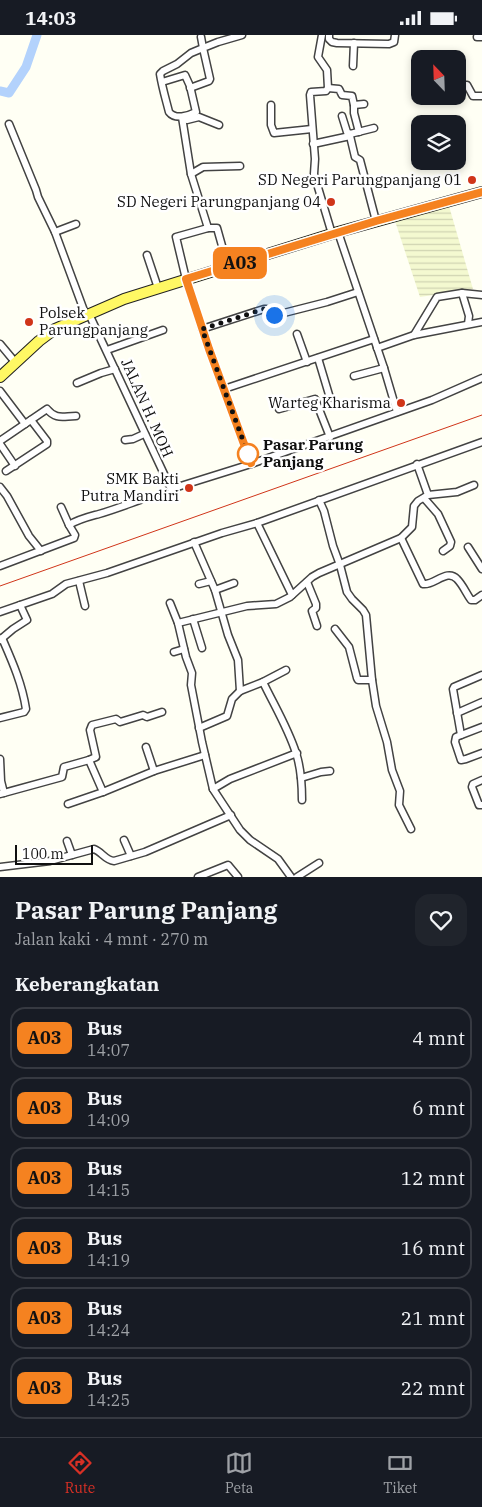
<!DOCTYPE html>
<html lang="id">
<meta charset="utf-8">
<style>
:root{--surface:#171b24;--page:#20242c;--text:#f1f3f6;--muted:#9ea1a6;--line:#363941;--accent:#d93025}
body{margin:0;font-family:"IBM Plex Serif",serif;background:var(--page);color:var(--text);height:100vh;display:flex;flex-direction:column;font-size:19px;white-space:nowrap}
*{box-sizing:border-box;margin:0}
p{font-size:16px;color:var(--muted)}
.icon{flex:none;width:28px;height:28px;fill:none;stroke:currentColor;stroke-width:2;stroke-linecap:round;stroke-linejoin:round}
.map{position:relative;height:842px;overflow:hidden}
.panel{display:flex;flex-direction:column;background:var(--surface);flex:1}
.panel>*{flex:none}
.badge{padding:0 10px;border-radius:8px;font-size:18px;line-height:32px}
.needle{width:32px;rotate:337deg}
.fabs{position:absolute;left:411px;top:15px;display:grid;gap:10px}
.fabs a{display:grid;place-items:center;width:55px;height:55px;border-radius:10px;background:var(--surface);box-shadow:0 2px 8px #0003;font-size:25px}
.scale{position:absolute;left:15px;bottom:12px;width:78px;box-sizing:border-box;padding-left:5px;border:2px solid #101010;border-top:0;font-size:14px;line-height:18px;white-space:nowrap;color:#101010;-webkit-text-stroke:4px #fff;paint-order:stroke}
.you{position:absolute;width:25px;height:25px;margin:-12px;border:4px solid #fff;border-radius:50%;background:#1a73e8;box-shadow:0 0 0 8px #1a73e833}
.map>.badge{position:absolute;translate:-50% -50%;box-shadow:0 0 0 2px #fff}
h2{padding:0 15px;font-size:19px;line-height:45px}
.round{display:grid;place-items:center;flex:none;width:52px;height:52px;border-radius:15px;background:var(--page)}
.headline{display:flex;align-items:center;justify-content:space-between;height:85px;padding:0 15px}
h1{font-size:24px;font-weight:700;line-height:38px}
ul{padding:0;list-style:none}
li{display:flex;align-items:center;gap:15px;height:62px;margin:0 10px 8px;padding:0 5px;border:2px solid var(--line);border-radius:15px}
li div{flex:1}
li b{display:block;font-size:19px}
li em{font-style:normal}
li .badge{min-width:55px;font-weight:700;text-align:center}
.status{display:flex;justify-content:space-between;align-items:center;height:35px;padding:0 25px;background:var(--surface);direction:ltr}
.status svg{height:14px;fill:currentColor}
.tabs{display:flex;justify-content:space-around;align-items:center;height:70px;border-top:1px solid var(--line);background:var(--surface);font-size:14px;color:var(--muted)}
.tabs a{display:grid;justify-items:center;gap:2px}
.tabs .active{color:var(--accent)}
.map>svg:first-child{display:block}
.farmland{fill:url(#farmland-rules)}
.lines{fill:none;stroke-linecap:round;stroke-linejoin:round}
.river{stroke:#b3d2fc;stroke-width:9}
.minor-casing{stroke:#434343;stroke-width:9}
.primary-casing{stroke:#212121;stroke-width:12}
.minor{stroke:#fff;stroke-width:6}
.primary{stroke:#fff864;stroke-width:10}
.rail{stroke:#d03519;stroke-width:1}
.line-casing{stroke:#fff;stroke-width:11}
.line{stroke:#f58220;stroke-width:8}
.walk{stroke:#101010;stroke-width:5;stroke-dasharray:0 9}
.poi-dot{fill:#d03519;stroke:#fff;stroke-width:2}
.stop-dot{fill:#fff;stroke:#f58220;stroke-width:2.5}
.labels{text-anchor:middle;stroke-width:5;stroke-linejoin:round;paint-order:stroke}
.poi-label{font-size:15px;fill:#101010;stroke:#fff;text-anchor:end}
.street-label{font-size:15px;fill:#101010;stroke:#fff}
.stop-label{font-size:15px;font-weight:bold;fill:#101010;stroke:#fff;text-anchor:start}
</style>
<div class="status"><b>14:03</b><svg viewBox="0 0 49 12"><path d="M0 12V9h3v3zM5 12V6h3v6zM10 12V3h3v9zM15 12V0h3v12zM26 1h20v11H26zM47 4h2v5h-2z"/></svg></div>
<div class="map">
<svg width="482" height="842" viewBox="0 0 482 842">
<defs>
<pattern id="farmland-rules" width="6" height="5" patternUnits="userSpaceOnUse" patternTransform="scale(1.25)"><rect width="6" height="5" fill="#f4f9d0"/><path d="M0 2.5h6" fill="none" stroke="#d0d4b2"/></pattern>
</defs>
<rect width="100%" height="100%" fill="#fffff4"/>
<path class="farmland" d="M449 171 473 254 420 262 395 186Z"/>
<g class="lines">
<path class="river" d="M0 56 9 58 26 32 37 0"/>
<g class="minor-casing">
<g id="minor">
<path d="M322 0 318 22 327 35 328 53 326 56 311 57 310 60 315 124 314 139 332 199"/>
<path d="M329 0V4L332 7 337 8 389 9 394 7 395 0"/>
<path d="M477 2H482"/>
<path d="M353 31 354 8"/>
<path d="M162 47 185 40 190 51 196 77C188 81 175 85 169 77 166 65 162 52 160 39L163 36 177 29 191 18 203 13 201 2"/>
<path d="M458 52 467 50 473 61H482"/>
<path d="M190 53 209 46 210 44 203 13 218 7 242 0"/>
<path d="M328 53 339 54 342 60 352 61 354 70 364 69"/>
<path d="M271 70V90L274 98 312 94"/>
<path d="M354 70V78L359 97"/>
<path d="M342 81 347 97 350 99"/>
<path d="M182 82 191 139 208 193"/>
<path d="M187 85 199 82 219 90"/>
<path d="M9 89 36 155 38 162 55 197 86 281"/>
<path d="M350 101 355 122 360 125 376 186"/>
<path d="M313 109 350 101V99L374 93"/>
<path d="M191 139 203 132 240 131"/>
<path d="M55 197 76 189"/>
<path d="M338 197 384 333 397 377"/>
<path d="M147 220 158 253"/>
<path d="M228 232 217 193H208L176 202 186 244 202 294 251 429"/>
<path d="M462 258 469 281 468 289"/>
<path d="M89 279 171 454 251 429 432 365 482 343"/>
<path d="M202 294 264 274H266L272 280H276L327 267 358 257"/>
<path d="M297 299 307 327"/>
<path d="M414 300 437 262 462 258 482 260"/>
<path d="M0 309 15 327"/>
<path d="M377 313 414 300 482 287"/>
<path d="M107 315 163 295"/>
<path d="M318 323 330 363"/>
<path d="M354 341 384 333"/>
<path d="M77 348 101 338 115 334"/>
<path d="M224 354 374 304"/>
<path d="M0 356 25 389"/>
<path d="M279 374 315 364 330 402"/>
<path d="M125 405 133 404 144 399"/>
<path d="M0 406 47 374C56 385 63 381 76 381"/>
<path d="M0 409 15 431"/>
<path d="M6 436 47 409V406L31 385"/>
<path d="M0 452 7 461 29 501 41 516"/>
<path d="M428 460 457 457 474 450"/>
<path d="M424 463 438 479 451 507 450 511 443 516"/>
<path d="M319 465 324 476 333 511 340 530 347 557 352 564 363 575 366 580 372 645 376 671 387 707 392 735 400 756 399 770 411 794"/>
<path d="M61 472 69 490"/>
<path d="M257 488 292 560"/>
<path d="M401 503 423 549C434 551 447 533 457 544 463 550 466 558 471 565H475L482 560"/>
<path d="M194 507 215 555 228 600 238 625 240 656"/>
<path d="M468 512 482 534"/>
<path d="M0 531 74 503 75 500 69 490C79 484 88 482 99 479 113 475 126 470 140 465"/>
<path d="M79 546 85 571"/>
<path d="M307 547 316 569V573L312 576 317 591"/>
<path d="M199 549 211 546"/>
<path d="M215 555 234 548"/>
<path d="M170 568 178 588 186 622 192 638 191 650 202 707 213 754 240 795 250 805 278 824 291 842"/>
<path d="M0 577 52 559 66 549 107 538 222 498 257 488 482 407"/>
<path d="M193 584 202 613"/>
<path d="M178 588 247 571 276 569 290 562 312 542 319 538 401 503 412 492 414 471 418 466 428 460 417 429"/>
<path d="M335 594 349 612 357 643 358 645H372"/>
<path d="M0 605 13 594 27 585 20 570"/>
<path d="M174 617 184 614"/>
<path d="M263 647C274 670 288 693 296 718 301 733 302 750 302 765"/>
<path d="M457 678 482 667"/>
<path d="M0 683 24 677 26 674C22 648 12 626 2 603"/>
<path d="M482 692 456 702 455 707 461 725 466 724 482 718"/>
<path d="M199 693 227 681 232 664 240 656 263 647 286 635"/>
<path d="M461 700 453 654 454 652 482 640"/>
<path d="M146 712 154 736"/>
<path d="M0 724 1 746 4 758"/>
<path d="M89 725 96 722 90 695 92 690 116 684 120 687 143 680 147 682 162 677"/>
<path d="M301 743 321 737 330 736"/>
<path d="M482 745 473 749 472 752 479 770H482"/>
<path d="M213 754 230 744 297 718"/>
<path d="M0 759 62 742 64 732 89 725 103 757 154 736 205 720"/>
<path d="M68 769 103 757"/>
<path d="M124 805 131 821"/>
<path d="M67 806 72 820"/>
<path d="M0 832 50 826 94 814C102 817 105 825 114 826L145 817 231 780"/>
<path d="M198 842 228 830 238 842"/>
<path d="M297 842 319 828"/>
</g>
</g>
<g class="primary-casing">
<path id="primary" d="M0 342 39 306 55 294 124 264 338 197 482 157"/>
</g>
<use href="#minor" class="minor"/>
<use href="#primary" class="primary"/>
<path class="rail" d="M0 551 482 380"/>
</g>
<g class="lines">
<g class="line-casing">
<path id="line" d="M251 428 209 314 186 244 376 186 482 157"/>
</g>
<use href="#line" class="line"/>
<path class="walk" d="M248 419 202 294 264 274H266L274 280"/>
</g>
<g class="poi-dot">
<circle cx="472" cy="145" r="5"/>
<circle cx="331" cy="167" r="5"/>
<circle cx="29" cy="287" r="5"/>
<circle cx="401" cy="368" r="5"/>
<circle cx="189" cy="453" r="5"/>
</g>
<circle class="stop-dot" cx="248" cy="419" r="10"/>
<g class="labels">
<g class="poi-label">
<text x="462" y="150">SD Negeri Parungpanjang 01</text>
<text x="321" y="172">SD Negeri Parungpanjang 04</text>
<text x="39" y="283" text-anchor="start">Polsek<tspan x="39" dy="17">Parungpanjang</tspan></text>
<text x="391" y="373">Warteg Kharisma</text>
<text x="179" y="449">SMK Bakti<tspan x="179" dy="17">Putra Mandiri</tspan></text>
</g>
<g class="street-label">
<text transform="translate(147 373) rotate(66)" y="5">JALAN H. MOH</text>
</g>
<g class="stop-label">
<text x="263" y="415">Pasar Parung<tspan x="263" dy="17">Panjang</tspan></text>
</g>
</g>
</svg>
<div class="fabs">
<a><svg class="needle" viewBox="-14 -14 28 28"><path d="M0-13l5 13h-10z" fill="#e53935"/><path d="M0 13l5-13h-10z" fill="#9ea1a6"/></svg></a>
<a><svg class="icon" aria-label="layers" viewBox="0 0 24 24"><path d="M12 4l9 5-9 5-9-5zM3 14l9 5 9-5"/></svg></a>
</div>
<div class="scale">100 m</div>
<div class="you" style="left:274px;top:280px"></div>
<b class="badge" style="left:240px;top:228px;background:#f58220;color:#111">A03</b>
</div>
<section class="panel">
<div class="headline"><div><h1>Pasar Parung Panjang</h1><p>Jalan kaki · 4 mnt · 270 m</p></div><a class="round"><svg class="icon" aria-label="heart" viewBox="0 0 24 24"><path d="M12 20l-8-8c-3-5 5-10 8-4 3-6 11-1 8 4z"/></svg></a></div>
<h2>Keberangkatan</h2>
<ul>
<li><span class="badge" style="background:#f58220;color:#111">A03</span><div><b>Bus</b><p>14:07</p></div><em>4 mnt</em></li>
<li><span class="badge" style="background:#f58220;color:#111">A03</span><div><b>Bus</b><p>14:09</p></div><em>6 mnt</em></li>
<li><span class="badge" style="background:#f58220;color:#111">A03</span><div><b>Bus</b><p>14:15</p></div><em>12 mnt</em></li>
<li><span class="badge" style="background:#f58220;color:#111">A03</span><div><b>Bus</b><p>14:19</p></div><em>16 mnt</em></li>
<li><span class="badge" style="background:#f58220;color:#111">A03</span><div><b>Bus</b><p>14:24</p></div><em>21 mnt</em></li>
<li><span class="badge" style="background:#f58220;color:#111">A03</span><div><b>Bus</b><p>14:25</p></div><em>22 mnt</em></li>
</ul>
</section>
<nav class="tabs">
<a class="active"><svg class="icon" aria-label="directions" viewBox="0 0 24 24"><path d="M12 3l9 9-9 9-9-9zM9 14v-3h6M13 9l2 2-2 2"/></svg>Rute</a>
<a><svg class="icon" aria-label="map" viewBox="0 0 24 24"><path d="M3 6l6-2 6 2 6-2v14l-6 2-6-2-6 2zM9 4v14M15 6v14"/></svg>Peta</a>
<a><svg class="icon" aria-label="tickets" viewBox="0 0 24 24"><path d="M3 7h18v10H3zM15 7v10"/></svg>Tiket</a>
</nav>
